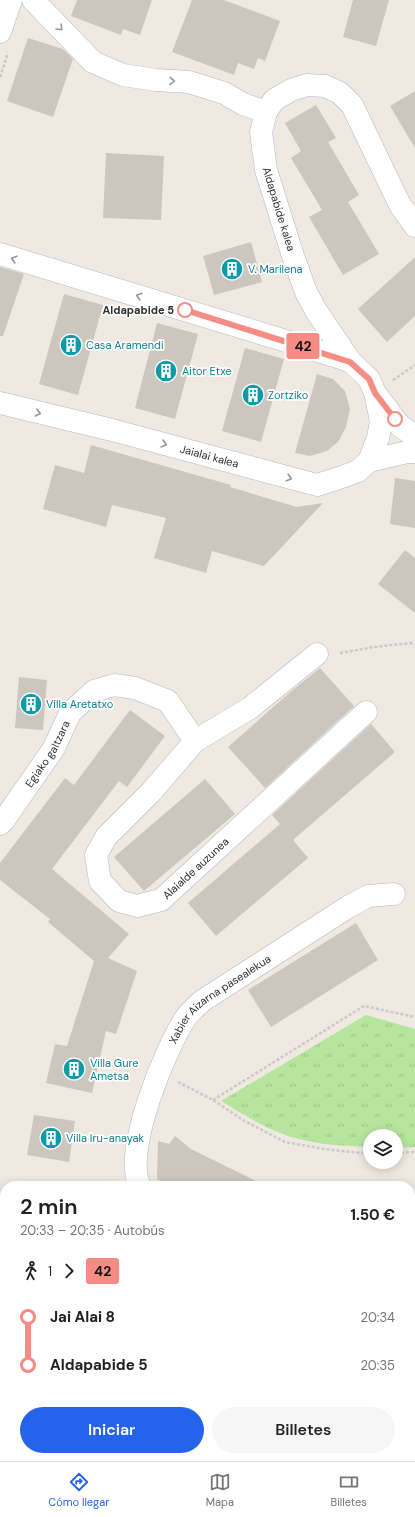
<!DOCTYPE html>
<html lang="es">
<meta charset="utf-8">
<style>
:root{--surface:#fff;--page:#f6f6f6;--text:#202124;--muted:#757577;--line:#e0e0e0;--accent:#2563eb}
body{margin:0;font-family:"DM Sans",sans-serif;background:var(--page);color:var(--text);height:100vh;display:flex;flex-direction:column;font-size:15px;white-space:nowrap}
*{box-sizing:border-box;margin:0}
p{font-size:13px;color:var(--muted)}
.icon{flex:none;width:22px;height:22px;fill:none;stroke:currentColor;stroke-width:2;stroke-linecap:round;stroke-linejoin:round}
.map{position:relative;flex:1;overflow:hidden}
.details{position:absolute;left:0px;top:1181px;width:415px;height:280px;display:flex;flex-direction:column;background:var(--surface);border-radius:16px 16px 0 0;box-shadow:0 2px 10px #0003}
.details>*{flex:none}
.badge{padding:0 8px;border-radius:3px;font-size:14px;line-height:26px}
.tools{position:absolute;left:363px;top:1129px;display:grid;gap:8px}
.tools a{display:grid;place-items:center;width:40px;height:40px;border-radius:50%;background:var(--surface);box-shadow:0 2px 10px #0003;font-size:20px}
.map>.badge{position:absolute;translate:-50% -50%;box-shadow:0 0 0 2px #fff}
.legs{display:flex;align-items:center;gap:6px;height:44px;padding:0 20px;font-size:13px}
.legs p{margin-inline-start:auto}
.overview{display:flex;align-items:center;justify-content:space-between;height:68px;padding:0 20px}
h1{font-size:22px;font-weight:600;line-height:30px}
.button{display:flex;gap:8px;margin-top:auto;padding:8px 20px}
.button a{flex:1;height:46px;border-radius:24px;background:var(--accent);color:#fff;font-size:16px;font-weight:600;line-height:46px;text-align:center}
.button a+a{background:var(--page);color:var(--text)}
ul{padding:0 20px;list-style:none}
li{display:flex;align-items:center;gap:14px;height:48px;font-size:15px}
li i{display:grid;place-items:center;width:6px;height:100%;margin:0 5px;background:currentColor}
li i::after{content:'';width:10px;height:10px;margin:-5px;border:3px solid;border-radius:50%;background:var(--surface)}
li p{margin-inline-start:auto}
li:first-child i{background:linear-gradient(#0000 50%,currentColor 0)}
li:last-child i{background:linear-gradient(currentColor 50%,#0000 0)}
.tabs{display:flex;justify-content:space-around;align-items:center;height:56px;border-top:1px solid var(--line);background:var(--surface);font-size:11px;color:var(--muted)}
.tabs a{display:grid;justify-items:center;gap:2px}
.tabs .selected{color:var(--accent)}
.map>svg:first-child{display:block}
.forest{fill:url(#forest-firs)}
.park{fill:url(#park-tufts)}
.building{fill:#cbc7bf}
.lines{fill:none;stroke-linecap:round;stroke-linejoin:round}
.minor-casing{stroke:#b4b7c1;stroke-width:23}
.path{stroke:#c9c9c9;stroke-width:2.5;stroke-dasharray:3 2;stroke-linecap:butt}
.minor{stroke:#fff;stroke-width:22}
.oneway{stroke:#969696}
.line-1-casing{stroke:#fff;stroke-width:9}
.line-1{stroke:#f78c84;stroke-width:6}
.stop-1-dot{fill:#fff;stroke:#f78c84;stroke-width:2}
.labels{text-anchor:middle;stroke-width:3.5;stroke-linejoin:round;paint-order:stroke}
.street-label{font-size:11px;fill:#2e2e2e;stroke:#fff}
.culture-label{font-size:11px;fill:#0d838f;stroke:#fff;text-anchor:start}
.stop-label{font-size:11px;font-weight:bold;fill:#2e2e2e;stroke:#fff;text-anchor:end}
</style>
<div class="map">
<svg width="415" height="1461" viewBox="0 0 415 1461">
<defs>
<pattern id="forest-firs" width="22" height="20" patternUnits="userSpaceOnUse"><rect width="22" height="20" fill="#b6e59e"/><path d="M5 1l3.5 6h-7zM16 11l3.5 6h-7z" fill="#9dc588"/></pattern>
<pattern id="park-tufts" width="24" height="20" patternUnits="userSpaceOnUse"><rect width="24" height="20" fill="#b6e59e"/><path d="M3 7l-1-3M5 7V3M7 7l1-3M15 17l-1-3M17 17v-4M19 17l1-3" fill="none" stroke="#9dc588"/></pattern>
</defs>
<rect width="100%" height="100%" fill="#efe9e1"/>
<path class="forest" d="M0 1446 5 1447V1456H67L71 1461H0Z"/>
<g class="park">
<path d="M366 1015 415 1029V1147L396 1148V1136H370V1147C347 1146 322 1145 299 1139 271 1132 246 1116 221 1101Z"/>
<path d="M415 1309V1349L410 1348V1311Z"/>
</g>
<g class="building">
<path d="M77 0H152L140 35 123 29 121 35 71 16Z"/>
<path d="M192 0H224L280 21 265 61 258 58 254 69 238 63 234 75 172 52Z"/>
<path d="M353 0H389L376 46 343 37Z"/>
<path d="M28 38 63 49 73 59 53 117 7 101Z"/>
<path d="M415 91V148L390 106Z"/>
<path d="M316 105 336 138 328 142 359 195 348 202 379 254 343 275 309 217 322 210 291 158 301 151 285 123Z"/>
<path d="M106 153 164 156 161 220 103 218Z"/>
<path d="M251 242 262 282 214 295 203 256Z"/>
<path d="M415 257V316L387 342 358 309Z"/>
<path d="M0 267 24 274 3 336H0Z"/>
<path d="M64 294 103 305 78 395 39 384Z"/>
<path d="M157 323 198 334 175 419 135 408Z"/>
<path d="M245 348 284 359 261 442 222 431Z"/>
<path d="M317 374 333 379 345 391 350 409 346 427 338 442 327 451 310 456 295 453Z"/>
<path d="M91 445 231 485 230 487 297 507 323 503 264 566 212 551 206 573 154 558 166 518 112 505 106 527 43 509 55 465 84 473Z"/>
<path d="M395 478 415 481V528L390 524Z"/>
<path d="M405 550 415 558V613L378 584Z"/>
<path d="M320 668 354 706 265 788 228 747 289 693Z"/>
<path d="M19 677 47 680 43 730 15 728Z"/>
<path d="M130 710 165 736 127 787 119 781 52 869 129 934 108 958 137 971 116 1034 106 1031 92 1093 46 1083 55 1044 67 1046 94 961 48 922 50 919 0 880V863L65 778 74 785Z"/>
<path d="M371 724 395 752 293 840 308 858 216 936 188 903 280 824 272 815Z"/>
<path d="M205 779 235 814 144 891 114 857Z"/>
<path d="M356 923 378 960 271 1027 248 990Z"/>
<path d="M34 1115 75 1121 69 1162 27 1155Z"/>
<path d="M175 1136 191 1149 266 1186H169L157 1179 158 1141 169 1144Z"/>
</g>
<g class="lines">
<g class="minor-casing">
<g id="minor">
<path d="M33 0 93 62 123 75 156 80 189 82 224 93 243 104 266 112"/>
<path d="M0 32 11 0"/>
<path d="M0 254 283 340 350 361"/>
<path d="M378 397 400 426 415 436"/>
<path id="s1" d="M0 403 112 430 317 485 339 478 358 471 369 461 407 452H415"/>
<path d="M369 461 378 438 381 421 375 393 369 379 350 361 315 309 306 292 293 256 266 170 261 132 266 112 274 100 291 90 307 85 325 86 340 93 352 105 400 205 415 226"/>
<path id="s2" d="M317 654 250 708 195 741 151 792 106 837 96 855 100 881 119 901 137 906 161 900 366 712"/>
<path id="s3" d="M0 824 4 820 54 748 70 713 94 691 114 685 135 688 168 701 195 741"/>
<path id="s4" d="M140 1186C122 1153 166 1046 187 1016 191 1011 197 1006 202 1001L348 907 368 896 394 894"/>
<path d="M410 1283 415 1282"/>
<path d="M410 1302 415 1299"/>
</g>
</g>
<g class="path">
<path d="M0 77 8 53"/>
<path d="M393 380 415 365"/>
<path d="M340 653 374 647 411 643 415 644"/>
<path d="M178 1082 213 1100 243 1120 285 1142 324 1149 370 1154"/>
<path d="M213 1100 364 1006 415 1017"/>
<path d="M396 1153 415 1152"/>
<path d="M410 1438 415 1440"/>
<path d="M209 1456 211 1461"/>
</g>
<use href="#minor" class="minor"/>
</g>
<defs><path id="oneway-chevron" d="M-2-3.5L2.5 0L-2 3.5" fill="none" stroke-width="1.6" stroke-linecap="round" stroke-linejoin="round"/></defs>
<g class="oneway">
<use href="#oneway-chevron" transform="translate(60 28) rotate(46)"/>
<use href="#oneway-chevron" transform="translate(172 81) rotate(2)"/>
<use href="#oneway-chevron" transform="translate(14 259) rotate(-163)"/>
<use href="#oneway-chevron" transform="translate(139 296) rotate(-163)"/>
<use href="#oneway-chevron" transform="translate(38 413) rotate(13)"/>
<use href="#oneway-chevron" transform="translate(164 444) rotate(15)"/>
<use href="#oneway-chevron" transform="translate(289 478) rotate(15)"/>
</g>
<g class="lines">
<g class="line-1-casing">
<path id="line-1" d="M185 310 350 362 369 379 375 393 395 419"/>
</g>
<use href="#line-1" class="line-1"/>
</g>
<defs>
<g id="building-disc" transform="scale(1.15)"><circle r="9.5" fill="#0f9aa8" stroke="#fff"/><path d="M-4-6H4V6H1V3H-1V6H-4ZM-2.5-4.3h1.7v1.8h-1.7ZM.8-4.3h1.7v1.8H.8ZM-2.5-1h1.7V.8h-1.7ZM.8-1h1.7V.8H.8Z" fill="#fff"/></g>
</defs>
<g fill-rule="evenodd">
<use href="#building-disc" x="232" y="269"/>
<use href="#building-disc" x="71" y="345"/>
<use href="#building-disc" x="166" y="371"/>
<use href="#building-disc" x="253" y="395"/>
<use href="#building-disc" x="31" y="704"/>
<use href="#building-disc" x="74" y="1069"/>
<use href="#building-disc" x="51" y="1138"/>
</g>
<g class="stop-1-dot">
<circle cx="185" cy="310" r="7"/>
<circle cx="395" cy="419" r="7"/>
</g>
<g class="labels">
<g class="street-label">
<text transform="translate(279 209) rotate(73)" y="4">Aldapabide kalea</text>
<text dy="4" stroke="none"><textPath href="#s1" startOffset="216">Jaialai kalea</textPath></text>
<text dy="4" stroke="none"><textPath href="#s3" startOffset="85">Egiako galtzara</textPath></text>
<text dy="4" stroke="none"><textPath href="#s2" startOffset="446">Alaialde auzunea</textPath></text>
<text dy="4" stroke="none"><textPath href="#s4" startOffset="216">Xabier Aizarna pasealekua</textPath></text>
</g>
<g class="culture-label">
<text x="248" y="273">V. Marilena</text>
<text x="86" y="349">Casa Aramendi</text>
<text x="182" y="375">Aitor Etxe</text>
<text x="268" y="399">Zortziko</text>
<text x="46" y="708">Villa Aretatxo</text>
<text x="90" y="1067">Villa Gure<tspan x="90" dy="13">Ametsa</tspan></text>
<text x="66" y="1142">Villa Iru-anayak</text>
</g>
<g class="stop-label">
<text x="174" y="314">Aldapabide 5</text>
</g>
</g>
</svg>
<div class="tools">
<a><svg class="icon" aria-label="layers" viewBox="0 0 24 24"><path d="M12 4l9 5-9 5-9-5zM3 14l9 5 9-5"/></svg></a>
</div>
<b class="badge" style="left:303px;top:346px;background:#f78c84;color:#111">42</b>
<section class="details">
<div class="overview"><div><h1>2 min</h1><p>20:33 – 20:35 · Autobús</p></div><b>1.50 €</b></div>
<div class="legs"><svg class="icon" aria-label="walk" viewBox="0 0 24 24"><circle cx="13" cy="4" r="2"/><path d="M13 8l-2 6 4 7M11 14l-3 7M7 12l3-4h3l4 4"/></svg>1<svg class="icon" aria-label="forward" viewBox="0 0 24 24"><path d="M9 5l7 7-7 7"/></svg><b class="badge" style="background:#f78c84;color:#111">42</b></div>
<ul>
<li><i style="color:#f78c84"></i><b>Jai Alai 8</b><p>20:34</p></li>
<li><i style="color:#f78c84"></i><b>Aldapabide 5</b><p>20:35</p></li>
</ul>
<div class="button"><a>Iniciar</a><a>Billetes</a></div>
</section>
</div>
<nav class="tabs">
<a class="selected"><svg class="icon" aria-label="directions" viewBox="0 0 24 24"><path d="M12 3l9 9-9 9-9-9zM9 14v-3h6M13 9l2 2-2 2"/></svg>Cómo llegar</a>
<a><svg class="icon" aria-label="map" viewBox="0 0 24 24"><path d="M3 6l6-2 6 2 6-2v14l-6 2-6-2-6 2zM9 4v14M15 6v14"/></svg>Mapa</a>
<a><svg class="icon" aria-label="tickets" viewBox="0 0 24 24"><path d="M3 7h18v10H3zM15 7v10"/></svg>Billetes</a>
</nav>
